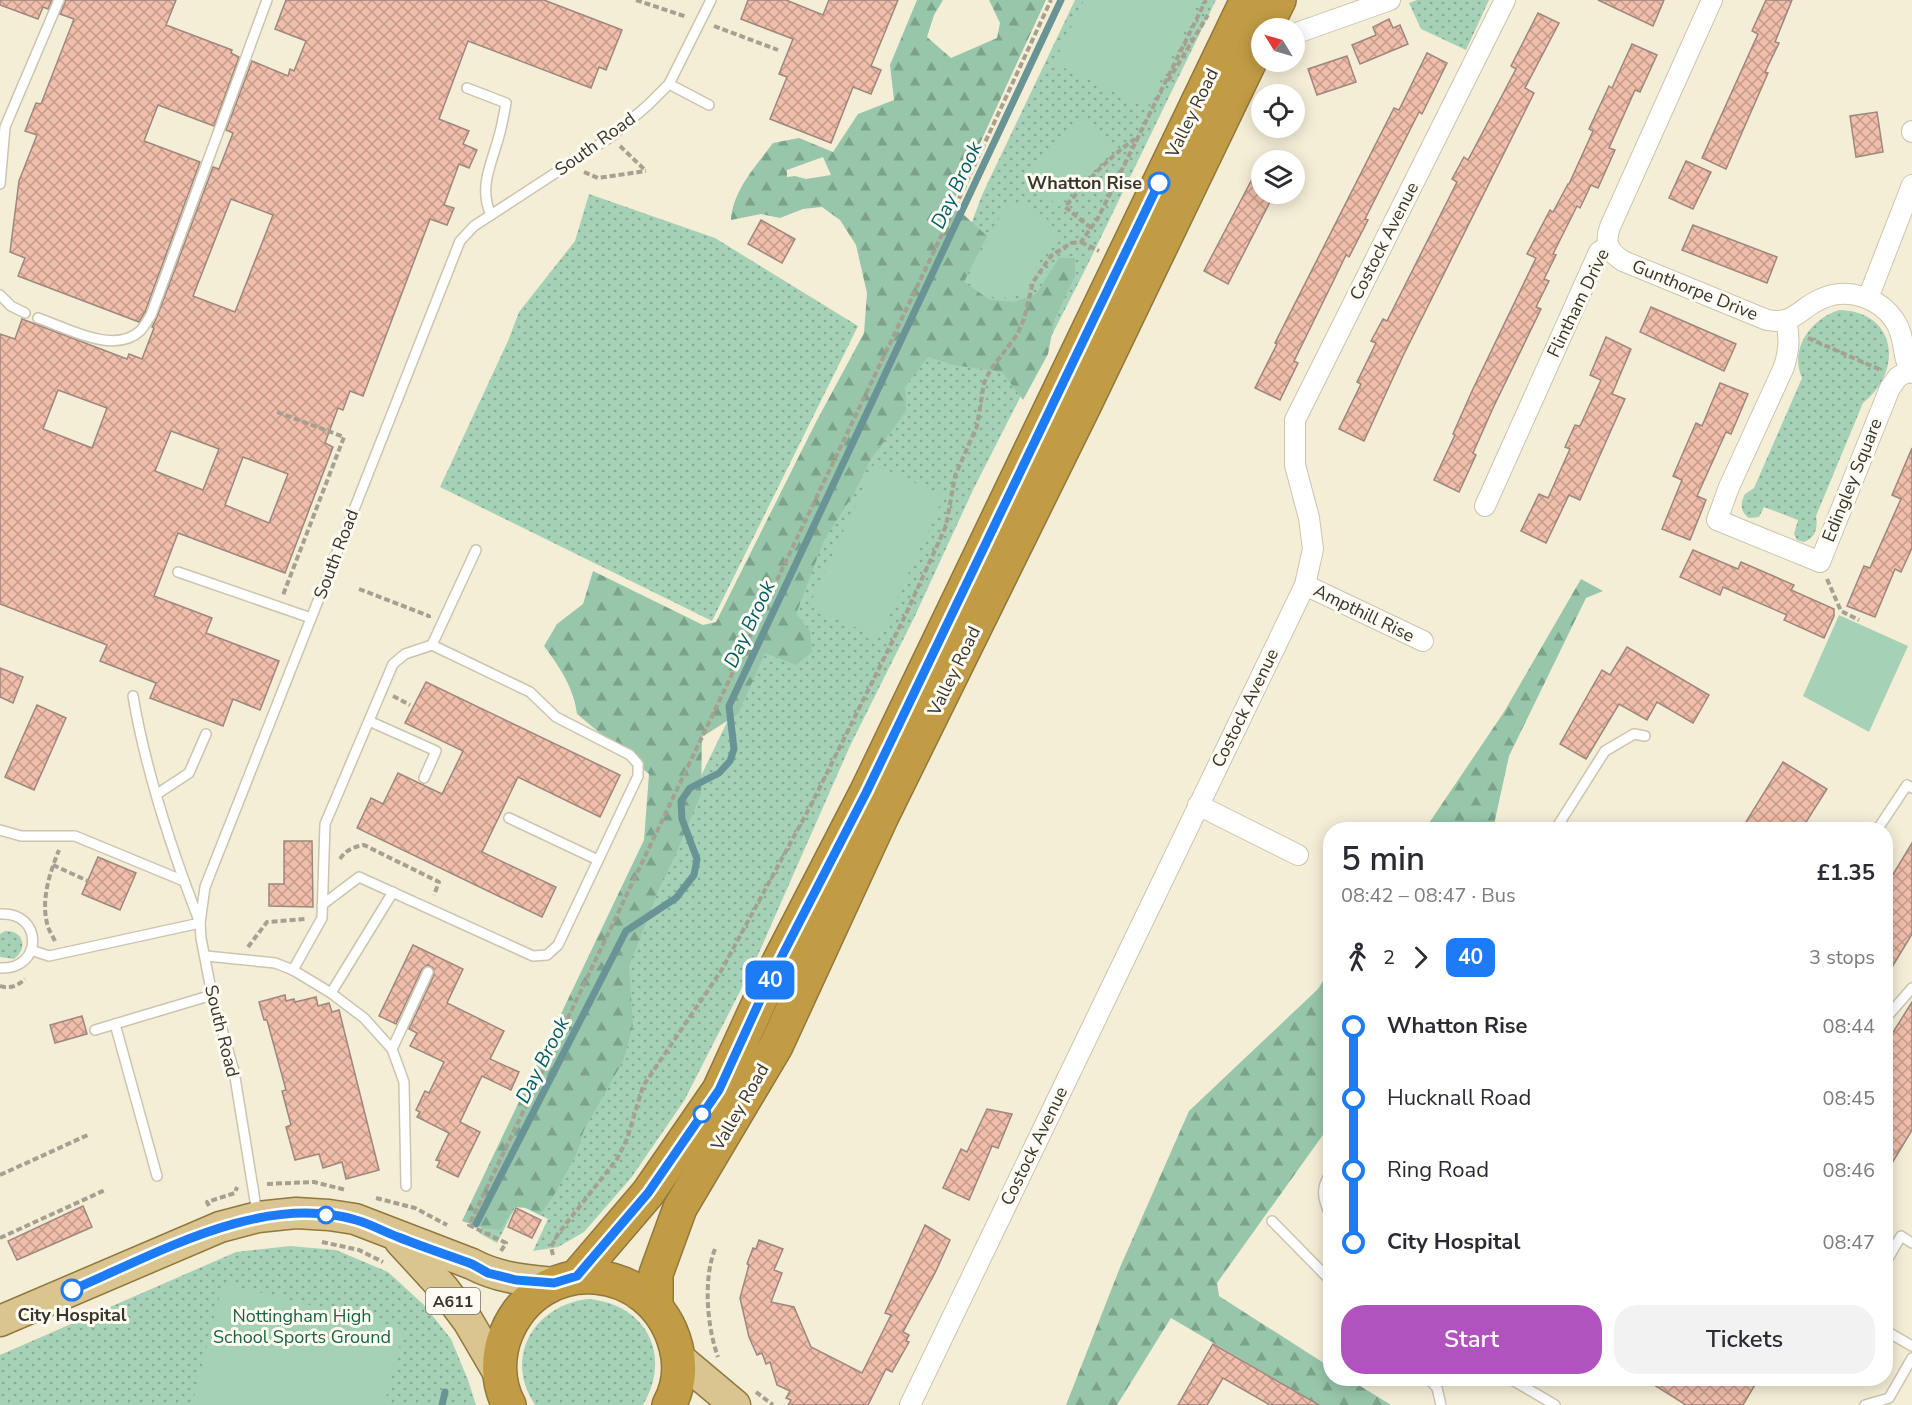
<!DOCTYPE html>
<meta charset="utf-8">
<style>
:root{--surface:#fff;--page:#f2f2f3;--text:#2b2b33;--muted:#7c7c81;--accent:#b153be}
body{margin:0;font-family:"Nunito Sans",sans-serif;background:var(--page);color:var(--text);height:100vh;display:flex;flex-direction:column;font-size:22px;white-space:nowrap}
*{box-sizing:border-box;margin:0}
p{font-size:20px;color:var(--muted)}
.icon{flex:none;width:33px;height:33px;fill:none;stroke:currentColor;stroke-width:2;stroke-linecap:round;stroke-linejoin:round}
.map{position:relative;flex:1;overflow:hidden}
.details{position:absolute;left:1323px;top:822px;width:570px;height:564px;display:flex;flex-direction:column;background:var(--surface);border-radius:24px;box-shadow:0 3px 15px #0003}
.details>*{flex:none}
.badge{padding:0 12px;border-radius:9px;font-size:21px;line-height:39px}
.needle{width:39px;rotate:307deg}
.tools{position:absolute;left:1251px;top:18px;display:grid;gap:12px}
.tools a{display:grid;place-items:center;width:54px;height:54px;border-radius:50%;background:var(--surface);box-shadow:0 3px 15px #0003;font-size:30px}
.map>.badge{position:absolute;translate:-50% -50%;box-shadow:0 0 0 3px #fff}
.legs{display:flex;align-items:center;gap:9px;height:66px;padding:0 18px;font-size:20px}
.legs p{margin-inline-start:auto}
.overview{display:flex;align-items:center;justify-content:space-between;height:102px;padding:0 18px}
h1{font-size:33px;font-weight:600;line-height:45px}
.primary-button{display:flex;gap:12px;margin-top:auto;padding:12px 18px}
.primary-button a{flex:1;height:69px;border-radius:24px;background:var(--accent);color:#fff;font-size:24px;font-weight:600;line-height:69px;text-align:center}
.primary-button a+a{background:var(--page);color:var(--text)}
ul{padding:0 18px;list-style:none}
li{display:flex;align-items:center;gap:21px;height:72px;font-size:22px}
li i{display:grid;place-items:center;width:9px;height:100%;margin:0 8px;background:currentColor}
li i::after{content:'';width:15px;height:15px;margin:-8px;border:4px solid;border-radius:50%;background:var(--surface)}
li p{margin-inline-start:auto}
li:first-child i{background:linear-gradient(#0000 50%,currentColor 0)}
li:last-child i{background:linear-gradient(currentColor 50%,#0000 0)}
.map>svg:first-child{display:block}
.grass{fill:url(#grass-dots)}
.forest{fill:url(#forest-firs);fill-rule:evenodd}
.garden{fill:#a5d1b7}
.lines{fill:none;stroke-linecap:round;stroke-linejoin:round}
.stream{stroke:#699496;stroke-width:7}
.building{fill:url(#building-cross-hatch);stroke:#9e877e;stroke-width:1.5;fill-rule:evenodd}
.lane-casing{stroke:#cbc4ae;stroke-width:12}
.street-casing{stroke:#cbc4ae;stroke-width:22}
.primary-casing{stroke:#91783c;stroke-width:33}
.highway-casing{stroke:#91783c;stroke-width:36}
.path{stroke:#a5a08f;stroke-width:4;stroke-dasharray:6 3;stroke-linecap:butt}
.lane{stroke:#fff;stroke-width:9}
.street{stroke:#fff;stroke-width:20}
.primary{stroke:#dac48f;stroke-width:30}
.highway{stroke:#c19c44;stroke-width:33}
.line-1-casing{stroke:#fff;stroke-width:14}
.line-1{stroke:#1e7bf6;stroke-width:9}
.stop-1-dot{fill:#fff;stroke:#1e7bf6;stroke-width:3}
.labels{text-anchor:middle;stroke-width:6;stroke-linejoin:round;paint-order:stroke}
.shield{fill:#fefbf2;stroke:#747168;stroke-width:1.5}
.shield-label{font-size:16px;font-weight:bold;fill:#39362d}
.street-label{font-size:18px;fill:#39362d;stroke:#fefbf2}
.stop-label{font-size:18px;font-weight:bold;fill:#39362d;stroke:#fefbf2;text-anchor:end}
.park-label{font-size:18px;fill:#176541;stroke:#fefbf2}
.water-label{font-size:20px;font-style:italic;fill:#005d65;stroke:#fefbf2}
</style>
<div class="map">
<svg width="1912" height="1405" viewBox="0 0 1912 1405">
<defs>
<pattern id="grass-dots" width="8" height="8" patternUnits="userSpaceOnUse" patternTransform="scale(1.5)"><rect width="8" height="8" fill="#a5d1b7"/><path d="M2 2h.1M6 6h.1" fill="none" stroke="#87aa95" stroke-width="1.8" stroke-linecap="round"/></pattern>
<pattern id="forest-firs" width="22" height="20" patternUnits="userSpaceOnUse" patternTransform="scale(1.5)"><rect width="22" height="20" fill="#97c6aa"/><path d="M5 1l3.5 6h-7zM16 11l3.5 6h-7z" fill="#7ca28b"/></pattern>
<pattern id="building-cross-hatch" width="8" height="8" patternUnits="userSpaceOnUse" patternTransform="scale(1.5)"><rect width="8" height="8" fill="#f0beaa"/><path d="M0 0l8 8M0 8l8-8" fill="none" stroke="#c39b8b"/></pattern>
</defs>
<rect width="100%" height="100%" fill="#f5eed7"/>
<g class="grass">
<path d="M1075 0H1216L1086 268 973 490 914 618 850 746 754 964 684 1101 631 1178 584 1232 558 1247 533 1251 548 1219 517 1204 497 1243 479 1233 730 716 964 243 982 195Z"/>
<path d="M1417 0H1489L1466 50 1421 29 1409 3Z"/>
<path d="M589 194 715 238 858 326 712 621 440 487 508 341 519 312 575 241Z"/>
<path d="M1840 310C1898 312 1903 372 1863 403L1816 516C1818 527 1816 538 1804 542L1797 540 1794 534 1798 520 1764 507 1759 517 1749 518C1740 512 1740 503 1745 494L1754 488 1802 378C1789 349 1811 318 1840 310Z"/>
<path d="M5 931C24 930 28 949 14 959L0 957V934Z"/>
<path d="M290 1246 336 1250 388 1272 424 1305 451 1339 468 1380 476 1405H0V1355L236 1252Z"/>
<path d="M587 1299C645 1303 673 1354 643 1405H535C503 1357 534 1306 587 1299Z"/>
</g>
<g class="forest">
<path d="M917 0H943L934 15 927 37 951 58 997 38 1000 23 989 0H1046L952 204 987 236 964 282 990 300 1014 302 1036 294 1059 258H1075V276L1055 318 1048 354 1023 400 1002 372 954 365 928 357 905 387 906 411 871 459 853 495 824 540 796 614 810 631 812 652 796 665 765 653 738 714 702 737 701 794 674 858 661 884 629 966 633 1025 623 1061 584 1130 576 1155 554 1195 540 1215 527 1208 514 1207 501 1230 482 1228 462 1221 644 840 649 774 577 714C574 688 559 666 544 646L557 624 583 604 593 571 703 625 716 622 816 422 864 333 867 293 856 245 840 220 822 207 803 209 780 218 761 214 731 220C733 190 756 166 773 143L799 138 833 152 858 114 894 100 890 65ZM823 157 831 175 806 179 795 176 787 177V170Z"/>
<path d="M1581 579 1603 591 1586 598 1509 756 1493 829H1425L1504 712Z"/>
<path d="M1330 970V1125L1217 1283 1219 1296 1330 1367V1378L1349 1379 1391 1405H1319L1171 1318 1117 1405H1066L1121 1265 1189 1111 1318 989Z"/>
</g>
<g class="garden">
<path d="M1084 0H1200L1147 108 1054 63Z"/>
<path d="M1083 116 1114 145 1059 207 1026 178Z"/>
<path d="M1013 202C1033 207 1050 216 1057 235L1041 255 1026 293C991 302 995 300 967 279L1004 209Z"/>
<path d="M874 464 944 496 879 638 809 606Z"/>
<path d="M1839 615 1908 646 1869 732 1803 696Z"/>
<path d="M223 1283 404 1329 384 1405H192Z"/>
</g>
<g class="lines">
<g class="stream">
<path d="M476 1224 626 931 676 898 694 875 697 859 682 819 681 801 690 788 719 773 730 761 734 749 729 706 1061 0"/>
<path d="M442 1405 445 1392"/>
</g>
</g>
<g class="building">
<path d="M0 0H52L48 9 43 7 38 19 0 5Z"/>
<path d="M66 0H176L166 25 232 50 231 53 239 57 214 126 158 105 144 141 200 162 145 312 139 322 18 276 25 258 10 252 19 181 37 135 25 131 36 103 41 104 74 19 60 14Z"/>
<path d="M286 0H544L622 30 606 70 599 67 591 88 468 41 439 119 469 131 463 144 477 150 469 168 459 164 444 205 454 208 447 225 430 219 363 396 350 391 343 410 338 408 325 443 333 447 285 573 178 533 154 596 212 618 206 633 279 661 260 710 233 699 223 726 150 698 156 683 100 661 107 645 0 604V334L15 339 22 319 127 359 129 354 142 359 154 328 152 327 157 317 213 167 219 169 233 133 226 130 252 61 288 76 290 69 294 71 306 41 275 29ZM231 199 273 215 235 312 193 296ZM58 390 107 408 92 448 43 429ZM171 431 219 449 203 490 155 471ZM243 457 288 474 269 523 225 505Z"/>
<path d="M748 0H786L823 15 829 0H898L871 66 881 70 871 94 853 87 831 143 770 119 787 77 779 74 793 39 741 19Z"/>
<path d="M1598 0H1664L1653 26Z"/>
<path d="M1766 0H1792L1775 42 1779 43 1765 72 1768 73 1726 169 1702 158 1758 34 1752 31Z"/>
<path d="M1538 13 1559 23 1525 88 1534 93 1403 356 1364 441 1339 429 1361 384 1357 382 1376 343 1371 341 1383 319 1387 321 1457 182 1452 179 1464 157 1468 160 1516 69 1511 66Z"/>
<path d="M1389 19 1393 28 1400 25 1408 44 1360 64 1352 45 1376 35 1373 27Z"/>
<path d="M1632 44 1657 55 1640 92 1635 90 1609 148 1615 150 1598 188 1591 185 1580 208 1577 206 1553 254 1556 255 1544 279 1549 281 1536 307 1541 309 1493 408 1473 453 1476 455 1459 492 1434 480 1455 435 1453 434 1472 391 1536 258 1527 254 1550 210 1553 212 1568 184H1569L1593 131 1589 129 1609 86 1612 88Z"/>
<path d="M1427 53 1447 63 1422 114 1419 112 1365 219 1368 220 1349 257 1346 255 1328 292 1294 361 1298 363 1280 400 1255 388 1277 344 1275 343 1394 108 1399 110Z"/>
<path d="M1347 56 1356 82 1317 95 1308 69Z"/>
<path d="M1877 112 1883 152 1856 157 1850 116Z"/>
<path d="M1262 160V194H1274L1228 284 1204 271Z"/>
<path d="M1686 161 1711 172 1693 209 1669 198Z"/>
<path d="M761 220 795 239 782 263 748 244Z"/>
<path d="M1693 225 1777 257 1767 283 1682 250Z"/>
<path d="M1651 307 1736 344 1724 371 1640 332Z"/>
<path d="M1606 337 1631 349 1612 394 1625 399 1580 500 1569 495 1546 543 1521 531 1539 494 1548 498 1570 449 1565 447 1575 425 1580 426 1601 380 1590 375Z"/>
<path d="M1720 383 1748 394 1731 434 1726 432 1697 496 1706 500 1690 540 1662 529 1682 480 1673 476 1696 423 1702 426Z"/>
<path d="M1912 448V548L1901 572 1895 569 1875 617 1847 606 1864 566 1870 568 1901 499 1892 495Z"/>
<path d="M1693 550 1738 569 1741 562 1794 585 1791 590 1834 609V616L1824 638 1784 620 1787 615 1741 595 1723 587 1720 595 1680 577Z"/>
<path d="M1627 647 1709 695 1693 723 1657 702 1647 720 1619 704 1586 759 1560 744 1602 670 1610 675Z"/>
<path d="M0 668 23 677 13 703 0 697Z"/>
<path d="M426 682 620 775 600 817 518 777 482 852 556 887 542 917 357 828 371 798 383 804 398 773 442 794 463 751 405 723Z"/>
<path d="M37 705 66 718 34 790 5 777Z"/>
<path d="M1783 762 1827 789 1801 830H1741Z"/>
<path d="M284 841H312L313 907 269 906V884H284Z"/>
<path d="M1912 843V934L1886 977V886Z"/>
<path d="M98 857 136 873 120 910 82 894Z"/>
<path d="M413 945 463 969 447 1003 504 1031 490 1059 519 1072 511 1090 482 1076 460 1122 480 1132 458 1177 437 1167 440 1161 436 1160 449 1133 417 1117 420 1112 416 1110 425 1091 429 1093 444 1062 410 1046 417 1033 409 1029 434 975 433 968 428 965 422 969 396 1024 379 1016Z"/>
<path d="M285 995 286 1001 294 999 295 1002 316 997 318 1006 329 1003 332 1012 339 1010 379 1170 346 1179 342 1162 323 1168 319 1154 295 1160 286 1127 291 1125 282 1091 286 1090 267 1020H264L259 1002Z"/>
<path d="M1912 1002V1130L1886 1173V1030L1892 1034Z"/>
<path d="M82 1016 87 1034 55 1043 50 1025Z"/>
<path d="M987 1109 1012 1114 998 1148 992 1146 969 1200 943 1188 961 1149 967 1152Z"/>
<path d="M83 1206 92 1227 17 1260 8 1241Z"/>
<path d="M516 1208 541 1220 532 1238 508 1227Z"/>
<path d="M925 1225 950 1240 935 1273 903 1332 909 1335 906 1341 909 1342 892 1372 886 1369 868 1405H788L791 1400 786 1398 790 1391 777 1385 770 1362 766 1364 762 1353 757 1355 749 1337 740 1298 749 1265 747 1264 753 1248 756 1249 759 1240 783 1249 774 1270 782 1273 771 1302 794 1307 811 1347 862 1373 891 1315 885 1313Z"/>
<path d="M1213 1344 1319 1405H1270L1223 1378 1207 1405H1178Z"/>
<path d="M1643 1378H1759L1743 1405H1686Z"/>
</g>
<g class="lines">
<g class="lane-casing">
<g id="lane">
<path d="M669 84 709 105"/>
<path d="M467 88 506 103C504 114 502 126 499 136 492 163 478 187 491 215"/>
<path d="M0 184 5 127 59 0"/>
<path d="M0 295 11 306 25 313"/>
<path d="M38 318C67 328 114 355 140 331 144 327 148 320 151 315L267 0"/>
<path d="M178 572 311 618"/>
<path d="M432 645 476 550"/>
<path d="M369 721 436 751 424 778"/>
<path d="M157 794 189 773 206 734"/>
<path d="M509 818 598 860"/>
<path d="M0 830 21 836H75L184 881"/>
<path d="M1555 830 1605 751 1634 734 1645 736"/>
<path d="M1877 830 1907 785 1912 788"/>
<path d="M0 914C43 911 44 970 0 968"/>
<path d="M31 950 49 956 200 923C172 851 146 773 133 696"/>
<path d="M206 956 275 963 293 970 331 993 364 1018 392 1049 404 1082 406 1186"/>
<path d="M293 970 322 918 325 824 393 664 405 654 432 645 530 692 556 717 630 755 638 764V776L558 945 547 955 533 956 359 877 322 905"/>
<path d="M331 993 393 892"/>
<path d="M1886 1018 1912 988"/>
<path d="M115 1024 157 1176"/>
<path d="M95 1030 212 995"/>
<path d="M392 1049 428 972"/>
<path d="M1330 1174C1320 1189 1323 1199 1330 1215"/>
<path d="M257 1213 234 1071 212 995 201 938 200 923 205 887 460 241 474 226 612 136 648 105 669 84 711 0"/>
<path d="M1272 1221 1330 1280"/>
<path d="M1886 1262 1901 1236 1912 1243"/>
<path d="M1886 1331 1912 1346"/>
<path d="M1428 1378 1437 1388 1441 1405"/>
<path d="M1509 1378 1555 1405"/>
<path d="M1865 1405 1889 1398 1912 1358"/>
</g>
</g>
<g class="street-casing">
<g id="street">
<path d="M1712 0 1610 227C1604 243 1609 252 1623 261L1767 320C1795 325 1798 309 1821 299 1847 287 1879 297 1895 321 1906 337 1901 357 1912 373"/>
<path d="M1294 34 1390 0"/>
<path d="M1912 131V132"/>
<path d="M1868 298 1912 185"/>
<path d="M1786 321C1790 338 1789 350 1784 367L1729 487 1717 520 1820 562 1890 388 1898 377 1910 370"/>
<path d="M1485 506 1599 252 1608 246"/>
<path d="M1305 585 1423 641"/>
<path d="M1198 805 1298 855"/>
<path d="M910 1405 1305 585 1313 549 1309 518 1295 465V420L1505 0"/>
</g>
</g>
<g class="primary-casing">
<g id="primary">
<path d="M400 1241 444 1289 468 1321 499 1374"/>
<path d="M0 1321 220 1227 258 1217 296 1213 329 1215 355 1219 472 1264C498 1278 525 1280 554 1283"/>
<path d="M679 1358 735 1405"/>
</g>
</g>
<g class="highway-casing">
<g id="highway">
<path d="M1265 28 1279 0"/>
<path d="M577 1276 648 1193 719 1090 768 983 867 791 1247 0"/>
<path d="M656 1305V1274L680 1208 776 1046 881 818 1084 406 1262 36"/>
<path d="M509 1405C497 1383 497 1356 506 1334 540 1251 654 1261 676 1347 681 1366 679 1387 669 1405"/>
</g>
</g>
<g class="path">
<path d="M636 0 687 17"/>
<path d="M714 26 778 50"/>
<path d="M1168 81 1208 15"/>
<path d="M620 146 646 171"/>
<path d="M584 172 598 178 646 171"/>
<path d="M1091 228 1065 207C1087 181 1108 158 1135 139"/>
<path d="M1081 242 1099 251"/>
<path d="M1808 338 1881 370"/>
<path d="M277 412 344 437 283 595"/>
<path d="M1827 579 1841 611 1859 620"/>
<path d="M359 589 429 616V618"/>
<path d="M393 696 410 705"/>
<path d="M340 859C346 850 353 847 364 845L439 882 434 895"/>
<path d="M53 865 88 881"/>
<path d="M55 941C52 935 48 929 47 923 41 899 50 872 59 850"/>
<path d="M248 947 267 922 306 919"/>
<path d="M0 986C9 989 18 986 25 979"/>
<path d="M0 1175 90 1134"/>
<path d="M267 1184 314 1182 346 1190"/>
<path d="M376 1198 415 1208 447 1225"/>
<path d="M209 1206 207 1202 235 1193 237 1187"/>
<path d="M0 1238 105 1190"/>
<path d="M322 1242 359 1250 383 1262"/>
<path d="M715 1249C703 1279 707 1327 718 1357"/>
<path d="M501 1251 506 1243 469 1225 957 203 1051 0"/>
<path d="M553 1255 551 1247 558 1234 617 1159 627 1139 643 1086 721 971 811 805 905 616 946 526 955 476 977 426 984 383 991 369 1017 335 1024 319 1033 282 1051 256 1071 243 1081 242 1098 218 1206 0"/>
<path d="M756 1392 773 1405"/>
</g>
<use href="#lane" class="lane"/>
<use href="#street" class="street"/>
<use href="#primary" class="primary"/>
<use href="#highway" class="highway"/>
</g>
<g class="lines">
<g class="line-1-casing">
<path id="line-1" d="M72 1290C156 1254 263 1192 356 1220 371 1224 384 1232 398 1237 423 1247 447 1255 472 1264L488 1273 516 1280 554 1283 577 1276 648 1193 719 1090 768 983 867 791 1159 183"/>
</g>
<use href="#line-1" class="line-1"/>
</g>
<g class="stop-1-dot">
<circle cx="1159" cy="183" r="10"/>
<circle cx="702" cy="1114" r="8"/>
<circle cx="326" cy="1215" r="8"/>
<circle cx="72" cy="1290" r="10"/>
</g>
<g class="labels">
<rect class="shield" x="426" y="1288" width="54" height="26" rx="4.5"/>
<g class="shield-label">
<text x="453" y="1307">A611</text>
</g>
<g class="street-label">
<text transform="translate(1192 113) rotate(-64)" y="6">Valley Road</text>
<text transform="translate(595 144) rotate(-36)" y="6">South Road</text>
<text transform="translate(1384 241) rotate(-63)" y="6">Costock Avenue</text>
<text transform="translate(1695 290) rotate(22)" y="6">Gunthorpe Drive</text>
<text transform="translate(1578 303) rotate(-64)" y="6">Flintham Drive</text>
<text transform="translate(1852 480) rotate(-68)" y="6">Edingley Square</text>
<text transform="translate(336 554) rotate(-69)" y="6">South Road</text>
<text transform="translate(1364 613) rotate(26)" y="6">Ampthill Rise</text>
<text transform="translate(954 671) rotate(-64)" y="6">Valley Road</text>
<text transform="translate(1245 708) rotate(-64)" y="6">Costock Avenue</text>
<text transform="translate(222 1031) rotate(76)" y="6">South Road</text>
<text transform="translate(740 1107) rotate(-60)" y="6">Valley Road</text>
<text transform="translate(1034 1146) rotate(-64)" y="6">Costock Avenue</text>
</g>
<g class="stop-label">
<text x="1142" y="189">Whatton Rise</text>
<text x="72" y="1321" text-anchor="middle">City Hospital</text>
</g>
<g class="park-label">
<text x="302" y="1322">Nottingham High<tspan x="302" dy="21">School Sports Ground</tspan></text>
</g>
<g class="water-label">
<text transform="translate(956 185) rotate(-65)" y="7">Day Brook</text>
<text transform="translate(749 624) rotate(-65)" y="7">Day Brook</text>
<text transform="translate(542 1060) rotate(-63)" y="7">Day Brook</text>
</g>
</g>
</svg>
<div class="tools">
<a><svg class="needle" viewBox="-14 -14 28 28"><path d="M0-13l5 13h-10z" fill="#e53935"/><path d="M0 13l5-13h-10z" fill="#7c7c81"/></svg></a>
<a><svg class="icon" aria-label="locate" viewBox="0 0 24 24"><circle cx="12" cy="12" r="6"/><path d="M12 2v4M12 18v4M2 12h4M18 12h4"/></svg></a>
<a><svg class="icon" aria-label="layers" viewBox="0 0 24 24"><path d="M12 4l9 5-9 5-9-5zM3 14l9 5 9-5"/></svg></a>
</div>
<b class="badge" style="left:770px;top:980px;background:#1e7bf6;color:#fff">40</b>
<section class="details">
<div class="overview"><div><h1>5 min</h1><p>08:42 – 08:47 · Bus</p></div><b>£1.35</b></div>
<div class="legs"><svg class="icon" aria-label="walk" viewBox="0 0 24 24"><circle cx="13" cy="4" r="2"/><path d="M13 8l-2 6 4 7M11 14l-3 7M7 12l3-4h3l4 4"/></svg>2<svg class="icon" aria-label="forward" viewBox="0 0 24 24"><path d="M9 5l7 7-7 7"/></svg><b class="badge" style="background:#1e7bf6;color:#fff">40</b><p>3 stops</p></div>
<ul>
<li><i style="color:#1e7bf6"></i><b>Whatton Rise</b><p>08:44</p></li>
<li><i style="color:#1e7bf6"></i><span>Hucknall Road</span><p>08:45</p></li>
<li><i style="color:#1e7bf6"></i><span>Ring Road</span><p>08:46</p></li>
<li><i style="color:#1e7bf6"></i><b>City Hospital</b><p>08:47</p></li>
</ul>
<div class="primary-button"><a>Start</a><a>Tickets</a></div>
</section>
</div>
